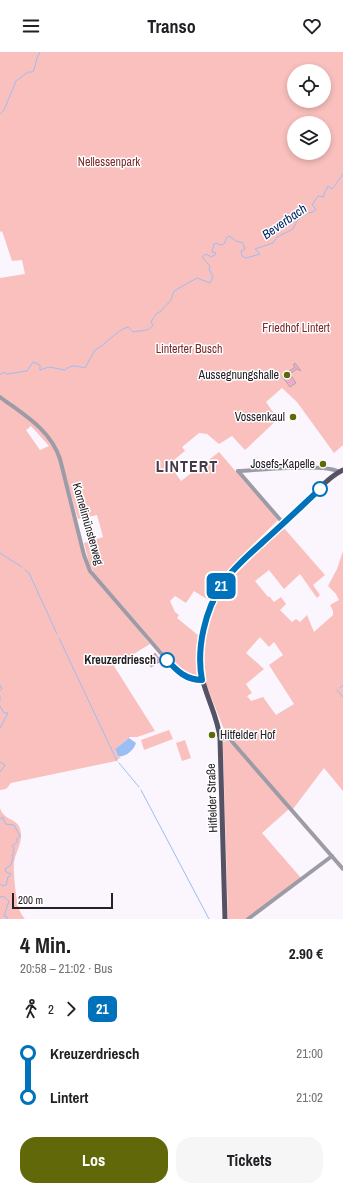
<!DOCTYPE html>
<html lang="de">
<meta charset="utf-8">
<style>
:root{--surface:#fff;--page:#f6f6f6;--text:#202124;--muted:#757577;--accent:#616809}
body{margin:0;font-family:"Archivo Narrow",sans-serif;background:var(--page);color:var(--text);height:100vh;display:flex;flex-direction:column;font-size:15px;white-space:nowrap}
*{box-sizing:border-box;margin:0}
p{font-size:13px;color:var(--muted)}
.icon{flex:none;width:22px;height:22px;fill:none;stroke:currentColor;stroke-width:2;stroke-linecap:round;stroke-linejoin:round}
.map{position:relative;height:867px;overflow:hidden}
.details{display:flex;flex-direction:column;background:var(--surface);flex:1}
.details>*{flex:none}
.badge{padding:0 8px;border-radius:6px;font-size:14px;line-height:26px}
.tools{position:absolute;left:287px;top:12px;display:grid;gap:8px}
.tools a{display:grid;place-items:center;width:44px;height:44px;border-radius:50%;background:var(--surface);box-shadow:0 2px 6px #0003;font-size:20px}
.scale{position:absolute;left:12px;bottom:10px;width:101px;box-sizing:border-box;padding-left:4px;border:2px solid #262027;border-top:0;font-size:11px;line-height:14px;white-space:nowrap;color:#262027;-webkit-text-stroke:3px #fff;paint-order:stroke}
.map>.badge{position:absolute;translate:-50% -50%;box-shadow:0 0 0 2px #fff}
.legs{display:flex;align-items:center;gap:6px;height:44px;padding:0 20px;font-size:13px}
.legs p{margin-inline-start:auto}
.head{display:flex;align-items:center;justify-content:space-between;height:68px;padding:0 20px}
h1{font-size:22px;font-weight:800;line-height:30px}
.action{display:flex;gap:8px;margin-top:auto;padding:8px 20px}
.action a{flex:1;height:46px;border-radius:16px;background:var(--accent);color:#fff;font-size:16px;font-weight:800;line-height:46px;text-align:center}
.action a+a{background:var(--page);color:var(--text)}
ul{padding:0 20px;list-style:none}
li{display:flex;align-items:center;gap:14px;height:44px;font-size:15px}
li i{display:grid;place-items:center;width:6px;height:100%;margin:0 5px;background:currentColor}
li i::after{content:'';width:10px;height:10px;margin:-5px;border:3px solid;border-radius:50%;background:var(--surface)}
li p{margin-inline-start:auto}
li:first-child i{background:linear-gradient(#0000 50%,currentColor 0)}
li:last-child i{background:linear-gradient(currentColor 50%,#0000 0)}
header{display:flex;justify-content:space-between;align-items:center;height:52px;padding:0 20px;background:var(--surface);font-size:18px;font-weight:800}
.map>svg:first-child{display:block}
.green{fill:#f9c0bd;fill-rule:evenodd}
.water{fill:#9cbef3}
.lines{fill:none;stroke-linecap:round;stroke-linejoin:round}
.stream{stroke:#9cbef3;stroke-width:1}
.building{fill:#ecabc7;stroke:#baa2ac}
.minor{stroke:#9d9ca6;stroke-width:4}
.major{stroke:#555363;stroke-width:5}
.line-1-casing{stroke:#fff;stroke-width:9}
.line-1{stroke:#0072bc;stroke-width:6}
.poi-dot{fill:#616809;stroke:#fff;stroke-width:1.5}
.stop-1-dot{fill:#fff;stroke:#0072bc;stroke-width:2}
.labels{text-anchor:middle;stroke-width:3;stroke-linejoin:round;paint-order:stroke}
.park-label{font-size:12px;fill:#7c2a2c;stroke:#fff}
.poi-label{font-size:12px;fill:#262027;stroke:#fff;text-anchor:end}
.street-label{font-size:12px;fill:#262027;stroke:#fff}
.stop-label{font-size:12px;font-weight:bold;fill:#262027;stroke:#fff;text-anchor:end}
.water-label{font-size:13px;font-style:italic;fill:#012966;stroke:#fff}
.district-label{font-size:16px;font-weight:bold;letter-spacing:1px;fill:#473a49;stroke:#fff}
</style>
<header><svg class="icon" aria-label="menu" viewBox="0 0 24 24"><path d="M4 6h16M4 12h16M4 18h16"/></svg>Transo<svg class="icon" aria-label="heart" viewBox="0 0 24 24"><path d="M12 20l-8-8c-3-5 5-10 8-4 3-6 11-1 8 4z"/></svg></header>
<div class="map">
<svg width="343" height="867" viewBox="0 0 343 867">
<rect width="100%" height="100%" fill="#fbf5fd"/>
<g class="green">
<path d="M0 0H343V393L334 401 297 350 282 336 266 350 278 367 245 398 232 384 219 392 207 382 199 381 182 395 185 399 169 412 181 429 219 400 278 468C253 493 224 517 210 549L194 539 186 551 175 544 170 549 175 560 179 563 177 566 199 584V623L195 625 180 620 94 521 89 511 84 491 103 485 97 463 78 467 58 398 86 513 150 592 114 614 155 679 137 685H130L115 697 118 704 121 705 116 709 11 731 6 737 0 738V226L25 222 22 208 12 209 2 179 0 180ZM294 19H324V49H294ZM294 71H324V101H294ZM31 374 49 394 40 398 26 378Z"/>
<path d="M283 475 325 523 313 533 320 543 317 546 300 522 284 537 269 518 255 529 268 545 269 544 274 550 281 545 286 552 280 558 292 570 296 567 300 570 307 563 314 580 333 563V559L330 553 339 548 336 542 328 534 337 517 343 499V739L324 716 293 757 230 686 223 675 204 627 202 613 205 582 215 553 229 527ZM260 585 269 595 274 590 283 603 269 613 294 652 276 663 263 645 251 649 247 644 252 641 246 632 264 617 246 601Z"/>
<path d="M169 678 173 687 144 698 141 688Z"/>
<path d="M185 688 191 706 182 709 176 691Z"/>
<path d="M228 688 289 757 262 781 301 826 246 867H228L223 697V690Z"/>
<path d="M0 756C4 769 17 766 20 777 24 789 16 798 14 810 13 818 16 852 20 859 21 862 23 865 25 867H0Z"/>
</g>
<path class="water" d="M129 686 136 691C134 698 125 706 118 704L115 697Z"/>
<g class="lines">
<g class="stream">
<path d="M0 62 4 58 16 29 28 20H33C36 13 36 6 40 0"/>
<path d="M0 323 3 320 7 322 27 319 33 310 40 313V318L49 315 65 318C72 312 77 314 85 316L95 298C107 292 115 279 128 275L133 280C141 278 149 280 153 273L151 270 156 262 161 259 171 248 174 239 197 226 210 231 213 225 209 217 210 214 202 205 206 202 211 205 215 203 216 201 212 200 214 192 216 191 220 193 224 192 227 185 229 184 236 189 243 191 245 197 241 199 242 204 246 206 260 202 255 197 273 191 277 185 293 177 298 167 307 161 313 160 316 157 312 153 318 144 324 145V142L328 134 332 137 343 122"/>
<path d="M0 501 22 515"/>
<path d="M25 518 29 521 57 582"/>
<path d="M59 586 117 709"/>
<path d="M0 633 2 637 0 639"/>
<path d="M340 636 343 633"/>
<path d="M337 638 343 645"/>
<path d="M0 644V649"/>
<path d="M0 654 4 661H8L0 676"/>
<path d="M0 710 5 713 0 720"/>
<path d="M119 711 139 735"/>
<path d="M141 738 209 867"/>
<path d="M0 767 3 765V768L5 769V772L14 773 20 784 17 787V790L12 794 14 796 13 799 14 801 12 803 13 805 11 813 5 817 6 820 11 822V823L8 825 6 833 2 834 0 832"/>
<path d="M0 845 3 844 9 849 4 864 7 865V867"/>
</g>
</g>
<g class="building">
<path d="M295 311 301 319 297 317 290 322 296 331 290 335 282 324 295 315 293 313Z"/>
<path d="M155 601 161 609 151 615 148 608Z"/>
</g>
<g class="lines">
<g class="minor">
<path d="M0 345C24 363 50 377 60 407L84 503 90 519 179 622 191 627 202 628"/>
<path d="M238 419C259 418 324 411 340 420"/>
<path d="M238 419 283 471"/>
<path d="M220 686 230 687 234 692 343 817"/>
<path d="M248 867 332 804"/>
</g>
<path class="major" d="M225 867 220 686C217 659 200 636 200 608 200 582 209 551 223 530 241 504 272 482 295 460 310 447 325 427 343 418"/>
</g>
<g class="lines">
<g class="line-1-casing">
<path id="line-1" d="M167 608C177 619 186 628 202 628 196 596 205 558 223 531 234 515 250 502 264 489 283 472 302 454 320 437"/>
</g>
<use href="#line-1" class="line-1"/>
</g>
<g class="poi-dot">
<circle cx="287" cy="323" r="4"/>
<circle cx="293" cy="365" r="4"/>
<circle cx="323" cy="412" r="4"/>
<circle cx="212" cy="683" r="4"/>
</g>
<g class="stop-1-dot">
<circle cx="320" cy="437" r="7"/>
<circle cx="167" cy="608" r="7"/>
</g>
<g class="labels">
<g class="park-label">
<text x="109" y="114">Nellessenpark</text>
<text x="296" y="280">Friedhof Lintert</text>
<text x="189" y="301">Linterter Busch</text>
</g>
<g class="poi-label">
<text x="279" y="327">Aussegnungshalle</text>
<text x="285" y="369">Vossenkaul</text>
<text x="315" y="416">Josefs-Kapelle</text>
<text x="220" y="687" text-anchor="start">Hitfelder Hof</text>
</g>
<g class="street-label">
<text transform="translate(88 472) rotate(74)" y="4">Kornelimünsterweg</text>
<text transform="translate(212 746) rotate(-92)" y="4">Hitfelder Straße</text>
</g>
<g class="stop-label">
<text x="156" y="612">Kreuzerdriesch</text>
</g>
<g class="water-label">
<text transform="translate(284 169) rotate(-35)" y="5">Beverbach</text>
</g>
<g class="district-label">
<text x="187" y="420">LINTERT</text>
</g>
</g>
</svg>
<div class="tools">
<a><svg class="icon" aria-label="locate" viewBox="0 0 24 24"><circle cx="12" cy="12" r="6"/><path d="M12 2v4M12 18v4M2 12h4M18 12h4"/></svg></a>
<a><svg class="icon" aria-label="layers" viewBox="0 0 24 24"><path d="M12 4l9 5-9 5-9-5zM3 14l9 5 9-5"/></svg></a>
</div>
<div class="scale">200 m</div>
<b class="badge" style="left:221px;top:534px;background:#0072bc;color:#fff">21</b>
</div>
<section class="details">
<div class="head"><div><h1>4 Min.</h1><p>20:58 – 21:02 · Bus</p></div><b>2.90 €</b></div>
<div class="legs"><svg class="icon" aria-label="walk" viewBox="0 0 24 24"><circle cx="13" cy="4" r="2"/><path d="M13 8l-2 6 4 7M11 14l-3 7M7 12l3-4h3l4 4"/></svg>2<svg class="icon" aria-label="forward" viewBox="0 0 24 24"><path d="M9 5l7 7-7 7"/></svg><b class="badge" style="background:#0072bc;color:#fff">21</b></div>
<ul>
<li><i style="color:#0072bc"></i><b>Kreuzerdriesch</b><p>21:00</p></li>
<li><i style="color:#0072bc"></i><b>Lintert</b><p>21:02</p></li>
</ul>
<div class="action"><a>Los</a><a>Tickets</a></div>
</section>
